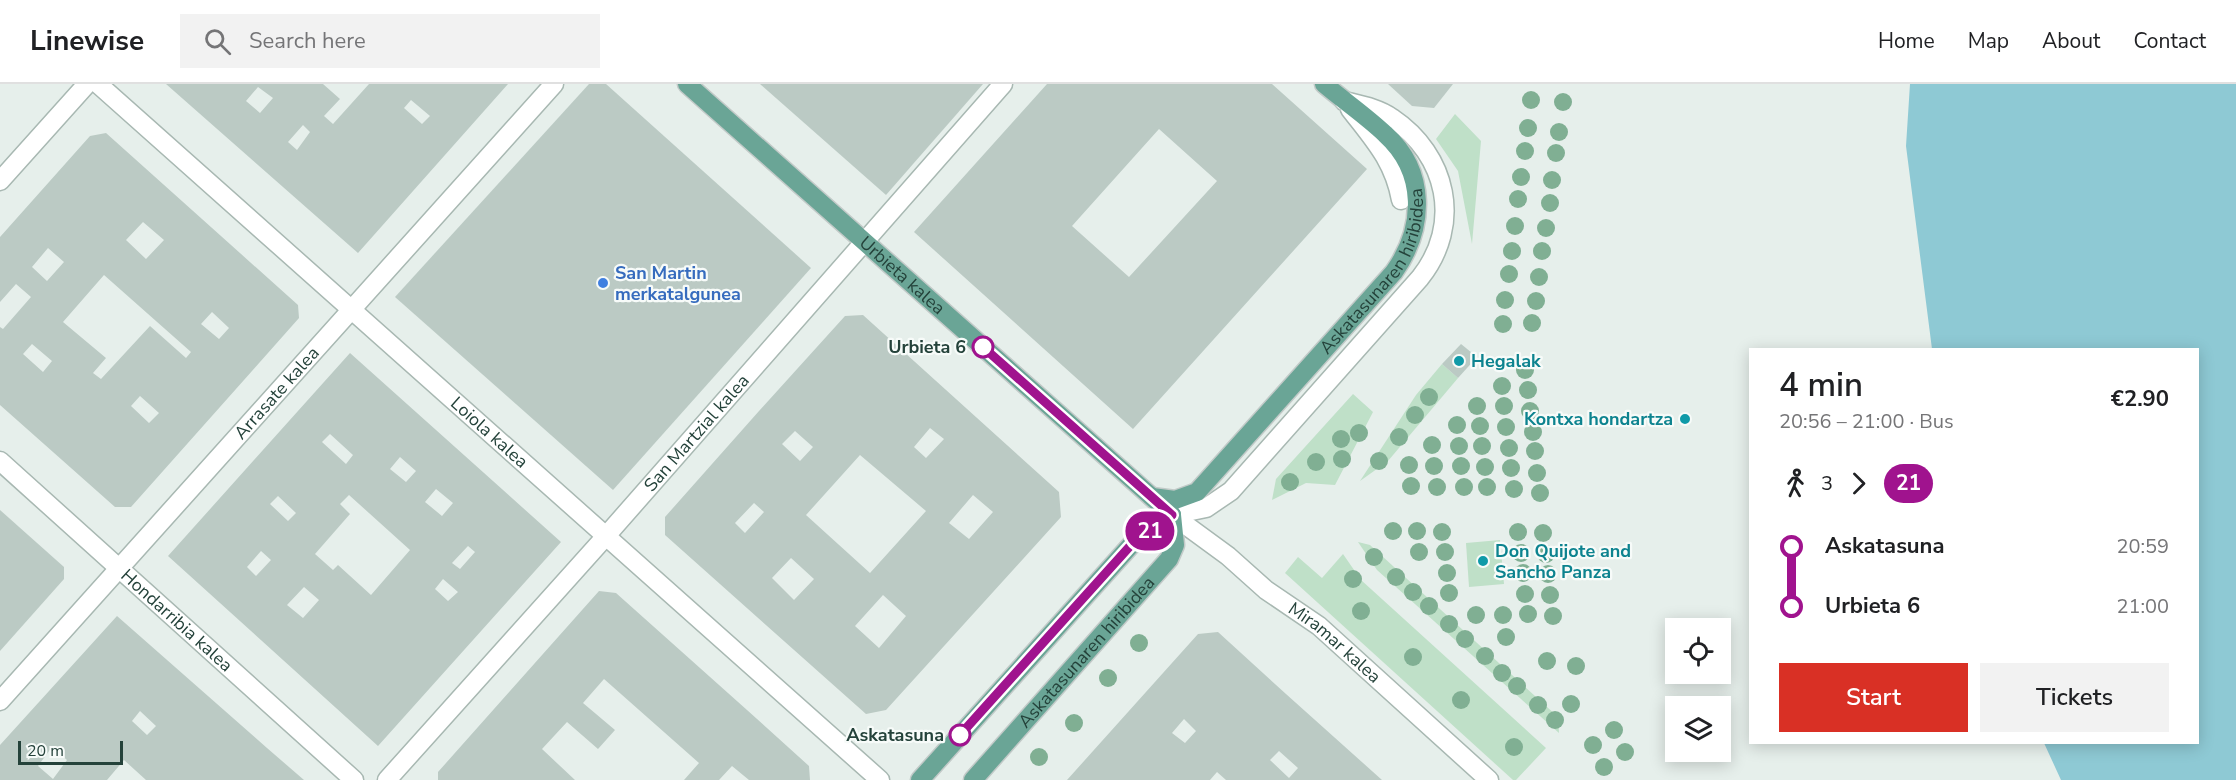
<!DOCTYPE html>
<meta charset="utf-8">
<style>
:root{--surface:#fff;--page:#f2f2f2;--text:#202124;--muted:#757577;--line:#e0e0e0;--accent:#d93025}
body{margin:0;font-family:"Nunito Sans",sans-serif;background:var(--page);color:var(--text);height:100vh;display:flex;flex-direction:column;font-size:22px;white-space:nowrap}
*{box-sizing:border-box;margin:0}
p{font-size:20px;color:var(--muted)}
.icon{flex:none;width:33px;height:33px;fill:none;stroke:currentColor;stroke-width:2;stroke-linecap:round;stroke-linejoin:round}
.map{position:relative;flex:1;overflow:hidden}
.sheet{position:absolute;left:1749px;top:264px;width:450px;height:396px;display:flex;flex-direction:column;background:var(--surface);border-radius:0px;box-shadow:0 3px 15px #0003}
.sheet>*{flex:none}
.badge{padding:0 12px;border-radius:20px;font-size:21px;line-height:39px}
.tools{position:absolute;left:1665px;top:534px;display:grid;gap:12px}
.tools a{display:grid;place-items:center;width:66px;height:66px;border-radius:0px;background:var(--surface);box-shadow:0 3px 15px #0003;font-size:30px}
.scale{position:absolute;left:18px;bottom:15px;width:105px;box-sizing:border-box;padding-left:6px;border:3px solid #24423a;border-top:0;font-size:16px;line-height:21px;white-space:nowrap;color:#24423a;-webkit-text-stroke:4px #f7fbf9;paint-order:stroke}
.map>.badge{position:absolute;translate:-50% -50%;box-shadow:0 0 0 3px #fff}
.legs{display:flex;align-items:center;gap:9px;height:66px;padding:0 30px;font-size:20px}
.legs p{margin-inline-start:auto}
.head{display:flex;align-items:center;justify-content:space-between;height:102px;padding:0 30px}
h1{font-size:33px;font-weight:600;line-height:45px}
.primary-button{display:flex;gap:12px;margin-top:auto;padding:12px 30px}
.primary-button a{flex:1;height:69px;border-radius:0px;background:var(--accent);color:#fff;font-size:24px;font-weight:600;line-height:69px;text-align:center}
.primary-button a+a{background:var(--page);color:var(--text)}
ul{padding:0 30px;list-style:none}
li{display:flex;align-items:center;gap:21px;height:60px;font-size:22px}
li i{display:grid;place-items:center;width:9px;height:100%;margin:0 8px;background:currentColor}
li i::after{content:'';width:15px;height:15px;margin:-8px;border:4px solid;border-radius:50%;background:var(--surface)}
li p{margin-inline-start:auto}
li:first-child i{background:linear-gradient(#0000 50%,currentColor 0)}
li:last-child i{background:linear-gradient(currentColor 50%,#0000 0)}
header{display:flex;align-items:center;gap:36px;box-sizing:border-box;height:84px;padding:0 30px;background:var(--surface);border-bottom:2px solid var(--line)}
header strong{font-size:28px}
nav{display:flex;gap:33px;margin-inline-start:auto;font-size:21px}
.search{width:420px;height:54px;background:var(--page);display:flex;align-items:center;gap:15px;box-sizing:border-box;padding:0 21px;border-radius:0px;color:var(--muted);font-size:22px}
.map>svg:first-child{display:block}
.green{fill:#bfe0c8}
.water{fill:#8ec9d4}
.building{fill:#bbcac4;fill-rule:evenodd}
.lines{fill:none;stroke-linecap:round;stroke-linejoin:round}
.minor-casing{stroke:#a8b8b2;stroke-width:21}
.major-casing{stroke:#c2cac8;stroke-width:21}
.minor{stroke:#fff;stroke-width:18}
.major{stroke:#6aa596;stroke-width:18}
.tree{fill:#80af93}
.line-1-casing{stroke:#fff;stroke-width:14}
.line-1{stroke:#a0138e;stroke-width:9}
.shop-dot{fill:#3f7fe0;stroke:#f7fbf9;stroke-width:2}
.stop-1-dot{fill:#fff;stroke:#a0138e;stroke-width:3}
.culture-dot{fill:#0f9aa8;stroke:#f7fbf9;stroke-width:2}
.labels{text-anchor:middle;stroke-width:4.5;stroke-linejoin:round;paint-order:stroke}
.street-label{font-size:18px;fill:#24423a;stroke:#f7fbf9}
.shop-label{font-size:18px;font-weight:bold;fill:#366cbe;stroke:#f7fbf9;text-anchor:start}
.stop-label{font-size:18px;font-weight:bold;fill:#24423a;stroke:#f7fbf9;text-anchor:end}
.culture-label{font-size:18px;font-weight:bold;fill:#0d838f;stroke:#f7fbf9;text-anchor:start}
</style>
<header>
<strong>Linewise</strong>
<div class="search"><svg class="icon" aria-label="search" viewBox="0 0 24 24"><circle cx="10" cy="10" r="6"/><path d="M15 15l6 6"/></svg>Search here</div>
<nav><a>Home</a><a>Map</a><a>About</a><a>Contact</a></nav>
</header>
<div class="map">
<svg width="2236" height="696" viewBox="0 0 2236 696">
<rect width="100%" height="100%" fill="#e6efeb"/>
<g class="green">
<path d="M1455 30 1481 57 1472 160 1458 87 1436 55Z"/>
<path d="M1442 280 1458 294 1388 377 1360 397 1416 311Z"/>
<path d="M1353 310 1373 328 1335 401 1306 399 1272 416 1276 395Z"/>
<path d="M1500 456 1504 500 1469 503 1466 459Z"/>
<path d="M1358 458 1370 461 1558 633 1559 649 1377 486Z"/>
<path d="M1343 470 1361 496 1546 664 1516 696H1513L1285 489 1298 473 1322 494Z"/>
</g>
<path class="water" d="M1910 0H2236V696H2061L2044 659 2198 658V266L1932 265 1906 62Z"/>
<g class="building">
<path d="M166 0H323L340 15 324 32 333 40 369 0H508L358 169ZM258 3 273 14 260 29 246 17ZM411 16 430 32 422 40 404 24ZM303 41 310 48 297 66 288 58Z"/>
<path d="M589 0H606L811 184 613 406 395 213Z"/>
<path d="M760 0H983L886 111Z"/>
<path d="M1047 0H1272L1367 85 1133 345 914 148ZM1159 45 1217 97 1129 193 1072 142Z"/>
<path d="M1388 0H1453L1434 24 1412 22Z"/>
<path d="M106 49 298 221 299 234 131 423H115L0 321V243L3 245 31 213 16 200 0 218V153L90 52ZM143 138 164 156 146 175 126 156ZM48 164 64 178 47 197 32 183ZM104 191 191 268 186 274 150 242 101 295 93 289 106 274 63 238ZM212 228 229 244 219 255 201 240ZM32 260 52 277 43 288 23 270ZM140 312 159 329 149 339 131 322Z"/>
<path d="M863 231 1059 408 1061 433 886 626 866 630 665 451V433L759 327 845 232ZM930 344 944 355 926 374 914 363ZM795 347 813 363 800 377 782 360ZM860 371 926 427 870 489 806 431ZM973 411 993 428 969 455 949 439ZM754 419 764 428 745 449 735 439ZM791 474 814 495 794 516 772 494ZM883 511 906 532 879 564 855 542Z"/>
<path d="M1461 260 1477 273 1458 294 1442 280Z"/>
<path d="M350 269 561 458 378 662 168 472ZM330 350 353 371 346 380 322 358ZM400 373 416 387 406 398 390 385ZM436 405 453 419 442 432 425 418ZM349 411 410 466 371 511 338 481 333 486 315 470 350 430 340 420ZM278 412 296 429 288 437 270 420ZM468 462 475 468 460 485 452 479ZM261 467 271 476 256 492 247 483ZM443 495 458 508 448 517 435 505ZM304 503 319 516 303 534 287 521Z"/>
<path d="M0 426 64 483V495L0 567Z"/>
<path d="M599 507 616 509 747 626 809 682 810 696H749L732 682 719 696H684L699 679 604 595 583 619 615 646 598 665 567 638 542 665 575 696H438V688Z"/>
<path d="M117 532 267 664 304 696H146L124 676 107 696H0V661ZM140 627 156 642 147 651 132 637ZM52 663 67 676 53 695 38 682Z"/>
<path d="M1218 548 1286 610 1382 696H1226L1217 688 1210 696H1067L1198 550ZM1184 635 1196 647 1185 659 1172 649ZM1279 667 1298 684 1289 694 1270 676Z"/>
</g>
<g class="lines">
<g class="minor-casing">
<g id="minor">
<path id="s1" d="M98 0 880 696"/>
<path d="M1350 25C1374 56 1394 77 1401 116"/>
<path d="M0 97 87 0"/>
<path id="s2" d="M0 377 354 696"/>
<path d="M1172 431 1206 424 1231 407 1420 194C1463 140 1447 71 1392 34 1378 24 1360 21 1344 17"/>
<path id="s3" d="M1172 431 1228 472 1266 506 1319 542 1489 696"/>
<path id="s4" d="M0 617 554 0"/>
<path id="s5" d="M387 696 606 452 1003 0"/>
</g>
</g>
<g class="major-casing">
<g id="major">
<path id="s6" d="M687 0 1172 431"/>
<path id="s7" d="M1152 413 1175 416 1197 408 1394 188C1425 144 1427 88 1385 50 1366 32 1344 17 1324 0"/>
<path d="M920 696 1131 461 1172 431"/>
<path id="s8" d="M973 696 1169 475 1175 461 1172 431"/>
</g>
</g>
<use href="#minor" class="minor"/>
<use href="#major" class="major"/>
</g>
<g class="tree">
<circle cx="1531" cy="16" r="9"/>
<circle cx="1563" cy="18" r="9"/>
<circle cx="1528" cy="44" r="9"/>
<circle cx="1559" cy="48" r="9"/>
<circle cx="1525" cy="67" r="9"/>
<circle cx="1556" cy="69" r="9"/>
<circle cx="1521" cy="93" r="9"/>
<circle cx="1552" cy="96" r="9"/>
<circle cx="1518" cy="115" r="9"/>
<circle cx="1550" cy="119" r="9"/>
<circle cx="1515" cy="142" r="9"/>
<circle cx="1546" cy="144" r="9"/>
<circle cx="1512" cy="167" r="9"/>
<circle cx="1542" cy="167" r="9"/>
<circle cx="1509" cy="190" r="9"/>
<circle cx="1539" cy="193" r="9"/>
<circle cx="1505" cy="216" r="9"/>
<circle cx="1536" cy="217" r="9"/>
<circle cx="1532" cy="239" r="9"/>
<circle cx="1503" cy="240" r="9"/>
<circle cx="1525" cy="286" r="9"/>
<circle cx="1502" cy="302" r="9"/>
<circle cx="1528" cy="306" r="9"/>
<circle cx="1429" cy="313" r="9"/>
<circle cx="1477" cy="322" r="9"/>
<circle cx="1504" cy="322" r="9"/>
<circle cx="1530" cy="327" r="9"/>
<circle cx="1415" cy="331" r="9"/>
<circle cx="1457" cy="341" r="9"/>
<circle cx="1480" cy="342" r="9"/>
<circle cx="1506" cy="343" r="9"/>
<circle cx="1533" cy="348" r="9"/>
<circle cx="1359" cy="349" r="9"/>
<circle cx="1399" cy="353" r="9"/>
<circle cx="1341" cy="355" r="9"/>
<circle cx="1432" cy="361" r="9"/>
<circle cx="1459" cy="362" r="9"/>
<circle cx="1482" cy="362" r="9"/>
<circle cx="1509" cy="364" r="9"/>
<circle cx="1535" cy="367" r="9"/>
<circle cx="1342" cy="375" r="9"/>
<circle cx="1379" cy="377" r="9"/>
<circle cx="1316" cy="378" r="9"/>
<circle cx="1409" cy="381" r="9"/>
<circle cx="1434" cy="382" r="9"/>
<circle cx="1461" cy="382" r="9"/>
<circle cx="1485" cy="383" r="9"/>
<circle cx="1511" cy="384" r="9"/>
<circle cx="1537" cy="389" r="9"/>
<circle cx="1290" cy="398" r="9"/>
<circle cx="1411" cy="402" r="9"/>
<circle cx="1437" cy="403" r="9"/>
<circle cx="1464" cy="403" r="9"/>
<circle cx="1487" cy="403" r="9"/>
<circle cx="1514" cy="405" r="9"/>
<circle cx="1540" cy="409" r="9"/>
<circle cx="1393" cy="447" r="9"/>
<circle cx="1417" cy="447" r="9"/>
<circle cx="1442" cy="448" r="9"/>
<circle cx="1518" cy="448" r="9"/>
<circle cx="1543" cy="449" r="9"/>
<circle cx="1419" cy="468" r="9"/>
<circle cx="1445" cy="468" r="9"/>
<circle cx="1521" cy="469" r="9"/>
<circle cx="1546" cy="470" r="9"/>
<circle cx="1374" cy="473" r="9"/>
<circle cx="1447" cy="489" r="9"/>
<circle cx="1523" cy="489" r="9"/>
<circle cx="1548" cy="490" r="9"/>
<circle cx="1396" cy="493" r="9"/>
<circle cx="1353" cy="495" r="9"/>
<circle cx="1413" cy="508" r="9"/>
<circle cx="1449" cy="509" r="9"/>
<circle cx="1525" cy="510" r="9"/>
<circle cx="1550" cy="511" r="9"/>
<circle cx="1429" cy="522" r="9"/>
<circle cx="1361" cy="527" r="9"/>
<circle cx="1528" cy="530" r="9"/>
<circle cx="1476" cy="531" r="9"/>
<circle cx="1503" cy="531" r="9"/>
<circle cx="1553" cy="532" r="9"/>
<circle cx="1449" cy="540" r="9"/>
<circle cx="1506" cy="553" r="9"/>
<circle cx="1465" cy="555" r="9"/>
<circle cx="1139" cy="559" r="9"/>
<circle cx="1485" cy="572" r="9"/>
<circle cx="1413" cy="573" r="9"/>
<circle cx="1547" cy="577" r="9"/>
<circle cx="1576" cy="582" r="9"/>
<circle cx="1502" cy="589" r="9"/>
<circle cx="1108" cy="594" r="9"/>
<circle cx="1517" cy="602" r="9"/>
<circle cx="1461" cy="616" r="9"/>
<circle cx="1571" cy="620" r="9"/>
<circle cx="1538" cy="621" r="9"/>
<circle cx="1555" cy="636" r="9"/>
<circle cx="1074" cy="639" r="9"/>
<circle cx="1614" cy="646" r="9"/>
<circle cx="1593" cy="661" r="9"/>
<circle cx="1514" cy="663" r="9"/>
<circle cx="1625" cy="668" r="9"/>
<circle cx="1039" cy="673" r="9"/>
<circle cx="1604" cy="683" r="9"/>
</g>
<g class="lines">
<g class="line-1-casing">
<path id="line-1" d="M960 651 1131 461 1172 431 983 263"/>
</g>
<use href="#line-1" class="line-1"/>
</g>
<circle class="shop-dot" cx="603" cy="199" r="6"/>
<g class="stop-1-dot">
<circle cx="983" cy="263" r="10"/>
<circle cx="960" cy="651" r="10"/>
</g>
<g class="culture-dot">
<circle cx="1459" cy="277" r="6"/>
<circle cx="1685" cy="335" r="6"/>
<circle cx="1483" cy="477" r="6"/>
</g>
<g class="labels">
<g class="street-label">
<text dy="6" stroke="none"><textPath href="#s7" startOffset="333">Askatasunaren hiribidea</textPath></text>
<text dy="6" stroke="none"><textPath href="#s6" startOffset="288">Urbieta kalea</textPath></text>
<text dy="6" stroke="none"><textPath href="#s4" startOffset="414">Arrasate kalea</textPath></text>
<text dy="6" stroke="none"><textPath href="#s1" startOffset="524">Loiola kalea</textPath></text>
<text dy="6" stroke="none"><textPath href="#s5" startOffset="465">San Martzial kalea</textPath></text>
<text dy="6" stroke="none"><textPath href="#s2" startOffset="238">Hondarribia kalea</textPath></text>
<text dy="6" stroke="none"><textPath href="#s3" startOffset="207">Miramar kalea</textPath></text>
<text dy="6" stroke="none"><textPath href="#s8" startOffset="171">Askatasunaren hiribidea</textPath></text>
</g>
<g class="shop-label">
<text x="615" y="195">San Martin<tspan x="615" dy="21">merkatalgunea</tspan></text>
</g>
<g class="stop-label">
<text x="966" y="269">Urbieta 6</text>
<text x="944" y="657">Askatasuna</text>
</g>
<g class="culture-label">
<text x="1471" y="283">Hegalak</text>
<text x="1673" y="341" text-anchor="end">Kontxa hondartza</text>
<text x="1495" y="473">Don Quijote and<tspan x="1495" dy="21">Sancho Panza</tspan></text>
</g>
</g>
</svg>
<div class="tools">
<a><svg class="icon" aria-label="locate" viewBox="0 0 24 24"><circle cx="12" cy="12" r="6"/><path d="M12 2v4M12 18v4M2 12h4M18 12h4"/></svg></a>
<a><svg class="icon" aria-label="layers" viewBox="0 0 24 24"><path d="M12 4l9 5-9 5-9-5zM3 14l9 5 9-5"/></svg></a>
</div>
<div class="scale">20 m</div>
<b class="badge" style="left:1150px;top:447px;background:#a0138e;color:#fff">21</b>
<section class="sheet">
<div class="head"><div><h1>4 min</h1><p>20:56 – 21:00 · Bus</p></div><b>€2.90</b></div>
<div class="legs"><svg class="icon" aria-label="walk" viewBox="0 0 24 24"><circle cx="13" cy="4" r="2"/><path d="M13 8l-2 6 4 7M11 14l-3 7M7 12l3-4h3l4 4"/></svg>3<svg class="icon" aria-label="forward" viewBox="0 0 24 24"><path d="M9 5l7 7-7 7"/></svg><b class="badge" style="background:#a0138e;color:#fff">21</b></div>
<ul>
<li><i style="color:#a0138e"></i><b>Askatasuna</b><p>20:59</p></li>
<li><i style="color:#a0138e"></i><b>Urbieta 6</b><p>21:00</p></li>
</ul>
<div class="primary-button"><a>Start</a><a>Tickets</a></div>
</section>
</div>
